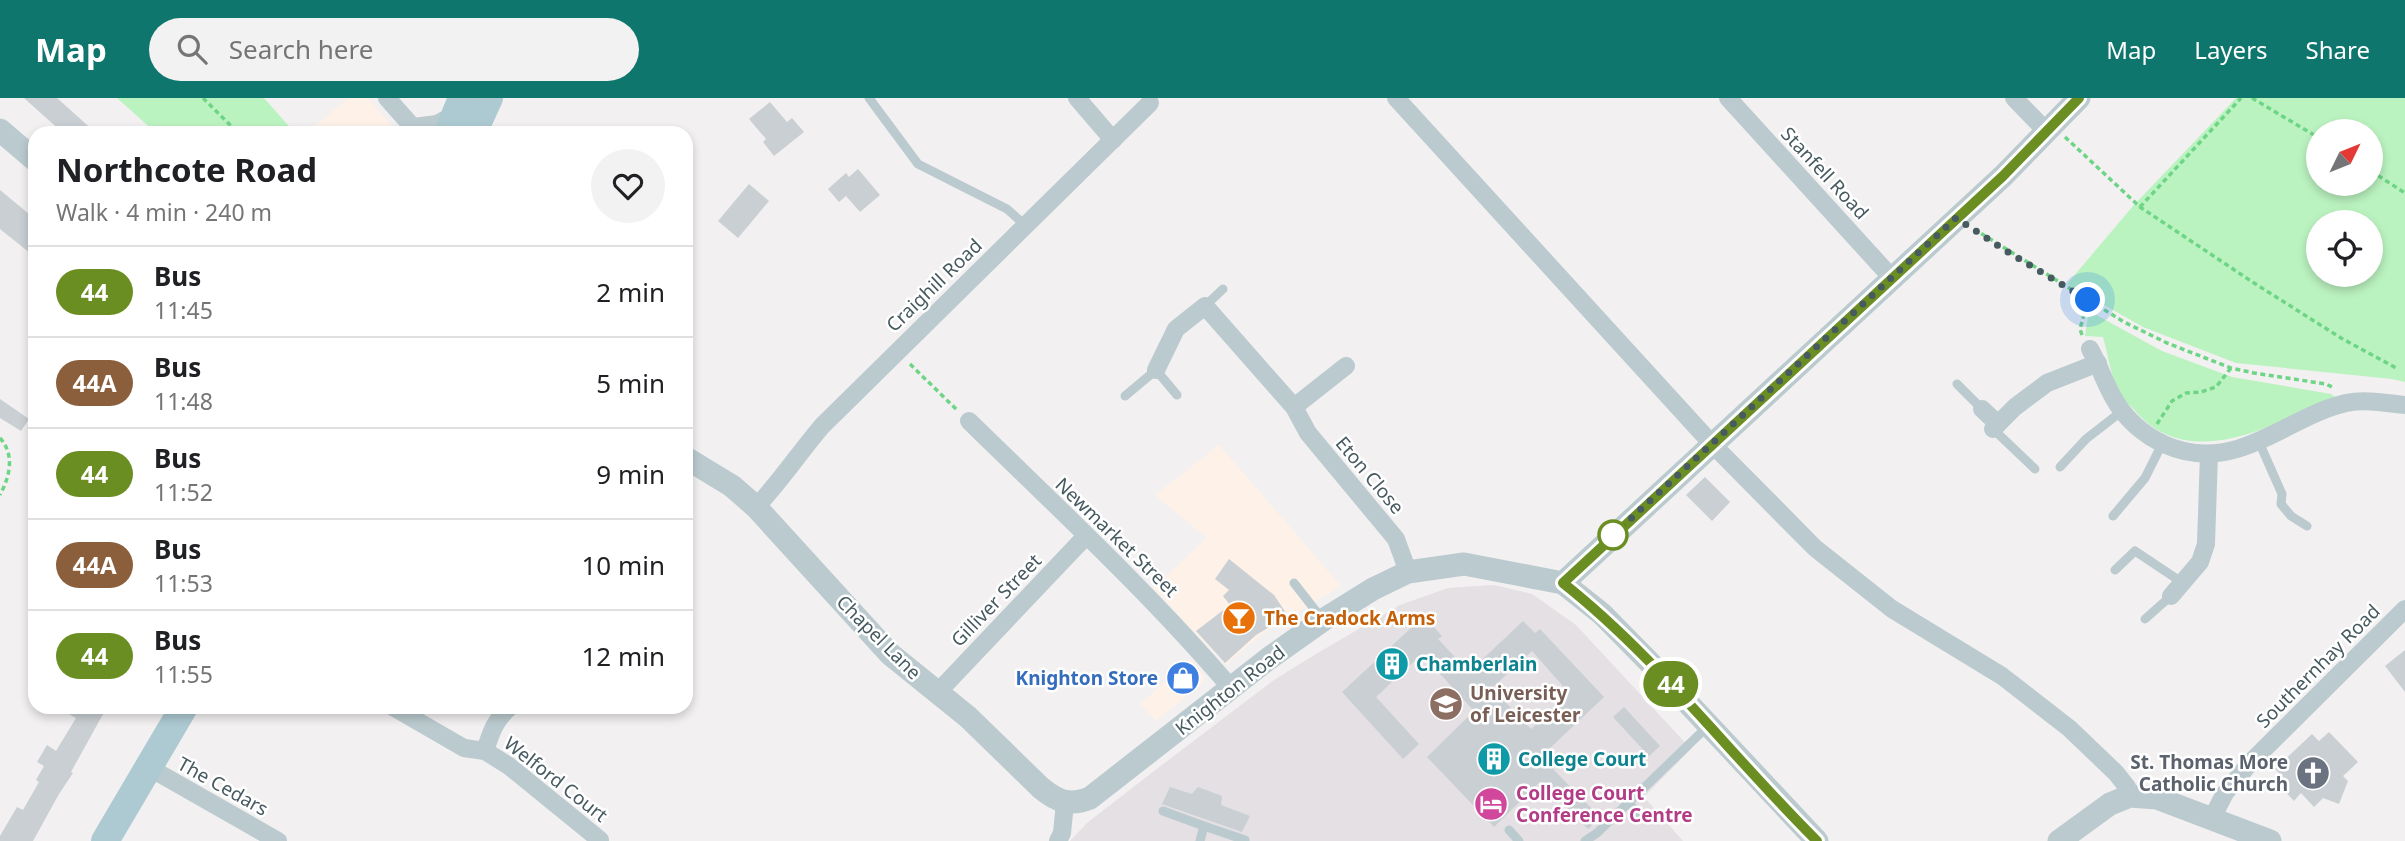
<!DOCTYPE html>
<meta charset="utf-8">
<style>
:root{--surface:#fff;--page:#f2f2f2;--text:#202124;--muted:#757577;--line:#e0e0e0;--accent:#0f766e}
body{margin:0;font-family:"Noto Sans",sans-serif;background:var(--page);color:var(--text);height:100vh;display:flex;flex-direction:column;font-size:26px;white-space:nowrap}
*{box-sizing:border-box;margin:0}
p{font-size:23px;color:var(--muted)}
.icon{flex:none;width:38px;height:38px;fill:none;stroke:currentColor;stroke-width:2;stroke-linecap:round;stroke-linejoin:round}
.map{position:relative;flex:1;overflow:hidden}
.sheet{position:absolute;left:28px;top:28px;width:665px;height:588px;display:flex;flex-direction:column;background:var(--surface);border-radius:21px;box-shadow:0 4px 10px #0003}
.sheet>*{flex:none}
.badge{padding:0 14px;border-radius:23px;font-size:24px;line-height:46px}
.needle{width:46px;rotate:47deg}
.fabs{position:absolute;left:2306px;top:21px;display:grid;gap:14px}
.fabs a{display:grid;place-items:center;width:77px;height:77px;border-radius:50%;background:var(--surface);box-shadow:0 4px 10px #0003;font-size:35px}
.you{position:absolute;width:35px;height:35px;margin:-18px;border:5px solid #fff;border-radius:50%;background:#1a73e8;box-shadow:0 0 0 10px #1a73e833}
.map>.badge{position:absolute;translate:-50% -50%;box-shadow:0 0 0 4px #fff}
.round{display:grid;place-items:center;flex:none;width:74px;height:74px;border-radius:37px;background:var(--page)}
.summary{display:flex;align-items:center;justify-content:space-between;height:119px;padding:0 28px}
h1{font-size:33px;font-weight:700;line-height:52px}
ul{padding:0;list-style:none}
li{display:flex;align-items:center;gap:21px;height:91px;padding:0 28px;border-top:2px solid var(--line)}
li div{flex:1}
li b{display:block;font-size:26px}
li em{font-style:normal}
li .badge{min-width:77px;font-weight:700;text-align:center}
header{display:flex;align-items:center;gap:42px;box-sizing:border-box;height:98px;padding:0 35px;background:var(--accent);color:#fff}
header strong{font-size:33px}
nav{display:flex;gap:38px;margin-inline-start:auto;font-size:24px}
.search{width:490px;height:63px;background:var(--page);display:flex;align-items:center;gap:18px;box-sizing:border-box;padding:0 24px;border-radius:38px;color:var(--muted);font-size:26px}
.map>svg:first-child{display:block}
.commercial{fill:#fef1e8}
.education{fill:#e4e0e3}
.green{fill:#bbf3c0;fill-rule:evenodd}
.building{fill:#c9cfd3;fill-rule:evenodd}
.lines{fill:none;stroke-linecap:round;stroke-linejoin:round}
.path{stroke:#6fd586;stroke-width:3.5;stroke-dasharray:5 3.5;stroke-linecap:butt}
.service{stroke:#bacace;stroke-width:9}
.minor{stroke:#bacace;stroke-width:18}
.tertiary{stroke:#bacace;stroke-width:23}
.primary{stroke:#adc9d1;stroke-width:28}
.line-casing{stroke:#fff;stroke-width:16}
.line{stroke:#6b8e23;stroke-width:10}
.walk{stroke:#465a5f;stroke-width:7;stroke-dasharray:0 12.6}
.stop-dot{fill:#fff;stroke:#6b8e23;stroke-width:3.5}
.labels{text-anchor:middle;stroke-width:5;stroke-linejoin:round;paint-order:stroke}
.street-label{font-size:19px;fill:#465a5f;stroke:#fff}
.food-label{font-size:19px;font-weight:bold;fill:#c56008;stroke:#fff;text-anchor:start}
.culture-label{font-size:19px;font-weight:bold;fill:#0d838f;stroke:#fff;text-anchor:start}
.shop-label{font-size:19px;font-weight:bold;fill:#366cbe;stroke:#fff;text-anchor:end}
.education-label{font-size:19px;font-weight:bold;fill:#785e54;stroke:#fff;text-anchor:start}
.worship-label{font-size:19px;font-weight:bold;fill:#5b616d;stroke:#fff;text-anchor:end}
.hotel-label{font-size:19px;font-weight:bold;fill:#b23c85;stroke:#fff;text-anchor:start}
</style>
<header>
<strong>Map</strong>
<div class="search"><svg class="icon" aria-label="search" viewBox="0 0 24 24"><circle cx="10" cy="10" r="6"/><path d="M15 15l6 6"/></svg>Search here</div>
<nav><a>Map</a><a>Layers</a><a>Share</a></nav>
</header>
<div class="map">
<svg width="2405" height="743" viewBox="0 0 2405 743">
<rect width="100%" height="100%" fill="#f2f0f0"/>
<g class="commercial">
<path d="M348 0H368L398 35H307Z"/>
<path d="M1219 347 1341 488 1259 538 1226 567 1153 490 1207 440 1155 397Z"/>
<path d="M1190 561 1204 577 1203 585 1156 623 1140 606Z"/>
</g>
<path class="education" d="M1494 487 1532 496 1576 527 1691 651 1644 699 1683 743H1070L1087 725 1158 670 1274 582 1316 556 1400 507 1448 490Z"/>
<g class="green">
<path d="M117 0H264L295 35H156Z"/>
<path d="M2236 0H2405V284L2392 281 2236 265 2143 229 2067 186 2133 108ZM2371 33V86H2319V33ZM2371 124V177H2319V124Z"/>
<path d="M2089 213 2162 253 2232 279 2331 296 2335 299C2276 326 2192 375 2137 315 2132 309 2123 302 2119 295 2111 279 2108 256 2103 239L2085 238Z"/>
</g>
<g class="building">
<path d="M24 0H57L96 35H63Z"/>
<path d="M770 4 787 24 792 20 804 34 774 58 763 44 766 41 749 21Z"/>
<path d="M858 71 880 97 860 114 846 98 839 104 828 91 846 75 849 79Z"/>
<path d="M749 86 769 103 738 140 718 123Z"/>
<path d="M0 92 35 121V159L0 131Z"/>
<path d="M0 301 29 321 21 333 0 320Z"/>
<path d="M1705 379 1730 404 1712 423 1686 397Z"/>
<path d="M1229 461 1274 497 1288 518 1256 537 1225 565 1196 533 1230 507 1223 498 1229 492 1215 481Z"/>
<path d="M1424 518 1442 538 1438 541 1469 574 1523 523 1535 535 1540 531 1604 599 1549 651 1561 663 1553 671 1601 720 1588 731 1540 684 1494 729 1427 659 1474 613 1422 556 1376 599 1419 646 1403 661 1342 594ZM1532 553 1569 595 1531 631 1492 590Z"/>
<path d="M2405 552V594L2385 568Z"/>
<path d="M56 609H107L71 674 73 675 59 696 33 743H0V738L17 709 23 712 39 684 36 682 44 668 37 664 47 647 56 653 76 620Z"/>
<path d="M1624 609 1660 648 1649 658 1613 619Z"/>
<path d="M2329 634 2358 664 2343 678 2348 683 2339 706 2323 700 2314 709 2301 695 2294 703 2276 684 2282 678 2275 671 2312 636 2319 643Z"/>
<path d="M1170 689 1192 696 1198 689 1222 698 1221 707 1250 718 1242 734 1162 706Z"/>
</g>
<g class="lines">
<g class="path">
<path d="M203 0 238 35"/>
<path d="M2252 0 2319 40"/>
<path d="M2065 39 2140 109 2254 185 2341 240 2398 271"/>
<path d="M2371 73 2405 95"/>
<path d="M2140 109 2241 0"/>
<path d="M1974 131 2124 224 2167 245 2231 270 2254 275 2326 286 2334 290"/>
<path d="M2082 237 2080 231 2088 202"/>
<path d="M910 266 957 312"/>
<path d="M2157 326 2172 303 2186 295 2201 294 2216 289 2231 270"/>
<path d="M0 340C15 357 10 378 0 397"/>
</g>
<g class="service">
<path d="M869 0 918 66 1007 111 1025 127"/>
<path d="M1205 208 1223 191"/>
<path d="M1957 286 1982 311"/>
<path d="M1125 298 1156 272 1177 297"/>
<path d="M1993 331 2035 371"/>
<path d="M2259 344 2282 396 2281 406 2291 418 2307 428"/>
<path d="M2060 369 2086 341 2122 313"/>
<path d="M2113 418 2145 380 2162 346"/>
<path d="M2115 472 2135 453 2183 485"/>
<path d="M1294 485 1323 522"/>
<path d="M2145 521 2171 498"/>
<path d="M1628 704 1642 720"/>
<path d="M1163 713 1204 728"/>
<path d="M1509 732 1519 743"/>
<path d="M1200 743 1204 728 1245 742"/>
<path d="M1585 743 1597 735 1709 627"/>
</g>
<g class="minor">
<path d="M387 0 418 35"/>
<path d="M1077 0 1113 42"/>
<path d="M1396 0 1712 346 1815 450 1892 511 2002 578 2069 630 2116 675 2127 689 2130 698"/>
<path d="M1728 0 1891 179"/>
<path d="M2014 0 2047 34"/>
<path d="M414 29 437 26 456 16"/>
<path d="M2090 251C2102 272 2107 294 2122 313 2138 333 2159 347 2184 353 2246 367 2290 318 2346 305 2365 301 2386 305 2405 307"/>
<path d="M1156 272 1176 231 1205 208 1294 309 1308 335 1396 441 1408 474"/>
<path d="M1294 309 1346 268"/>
<path d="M1982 311 1998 326"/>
<path d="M969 323C1058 410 1150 495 1231 590"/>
<path d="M1993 331 2015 309 2047 285 2098 265"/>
<path d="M756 409C780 384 799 355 822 328L1150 5"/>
<path d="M2171 498 2200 464 2206 446 2209 356"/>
<path d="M937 595 1086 438"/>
<path d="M393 609 464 650 485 653 509 668 600 742"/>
<path d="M485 653C491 634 495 622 510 609"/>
<path d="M148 669 278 743"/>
<path d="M2211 722 2225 695 2250 665 2405 511"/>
<path d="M1058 743 1062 735 1065 705"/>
</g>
<g class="tertiary">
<path d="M0 32 35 62"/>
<path d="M686 360 732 388 756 409 890 556 968 619 1041 690C1058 704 1070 708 1090 700L1268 561 1323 522 1373 491 1408 474 1464 466 1563 485 1602 516 1656 571 1817 743"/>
<path d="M1563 485 2003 78 2079 0"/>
<path d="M2059 743 2110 706 2130 698 2157 700 2270 743"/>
</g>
<g class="primary">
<path d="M448 35 462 0"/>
<path d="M473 35 489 0"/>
<path d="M105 743 184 609"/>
</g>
</g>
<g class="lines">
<g class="line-casing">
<path id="line" d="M1817 743C1731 658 1658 560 1563 485L2003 78 2079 0"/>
</g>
<use href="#line" class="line"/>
<path class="walk" d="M1613 437 1956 120 2011 156 2088 202"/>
</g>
<defs>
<g id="bar-disc" transform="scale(1.75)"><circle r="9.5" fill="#e8710a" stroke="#fff"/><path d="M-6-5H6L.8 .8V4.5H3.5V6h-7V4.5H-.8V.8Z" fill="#fff"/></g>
<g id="building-disc" transform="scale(1.75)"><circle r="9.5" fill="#0f9aa8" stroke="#fff"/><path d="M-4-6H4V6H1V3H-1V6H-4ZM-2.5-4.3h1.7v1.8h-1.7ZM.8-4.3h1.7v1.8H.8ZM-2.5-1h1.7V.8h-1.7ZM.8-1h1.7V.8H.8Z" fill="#fff"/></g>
<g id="shop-disc" transform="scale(1.75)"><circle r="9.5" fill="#3f7fe0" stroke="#fff"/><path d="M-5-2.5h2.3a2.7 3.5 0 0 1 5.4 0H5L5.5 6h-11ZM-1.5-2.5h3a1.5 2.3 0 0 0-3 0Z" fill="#fff"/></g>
<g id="university-disc" transform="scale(1.75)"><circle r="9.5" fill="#8d6e63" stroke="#fff"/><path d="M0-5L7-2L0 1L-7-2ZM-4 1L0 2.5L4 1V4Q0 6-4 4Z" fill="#fff"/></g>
<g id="church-disc" transform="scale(1.75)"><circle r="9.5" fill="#6b7280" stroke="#fff"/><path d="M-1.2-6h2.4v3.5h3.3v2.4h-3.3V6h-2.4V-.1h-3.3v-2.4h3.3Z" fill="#fff"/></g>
<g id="hotel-disc" transform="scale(1.75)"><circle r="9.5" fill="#d1479c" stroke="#fff"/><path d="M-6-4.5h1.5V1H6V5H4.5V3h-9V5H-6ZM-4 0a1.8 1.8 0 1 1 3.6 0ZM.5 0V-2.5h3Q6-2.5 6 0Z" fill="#fff"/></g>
</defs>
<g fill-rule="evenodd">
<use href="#bar-disc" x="1239" y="520"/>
<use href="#building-disc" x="1392" y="566"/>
<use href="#shop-disc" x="1183" y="580"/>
<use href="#university-disc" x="1446" y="606"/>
<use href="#building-disc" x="1494" y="661"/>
<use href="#church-disc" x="2313" y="675"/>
<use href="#hotel-disc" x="1491" y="706"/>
</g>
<circle class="stop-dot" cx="1613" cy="437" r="14"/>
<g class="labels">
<g class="street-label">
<text transform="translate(1825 75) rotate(47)" y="7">Stanfell Road</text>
<text transform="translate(934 187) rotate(-44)" y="7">Craighill Road</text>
<text transform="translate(1370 377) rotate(50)" y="7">Eton Close</text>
<text transform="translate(1117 439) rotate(44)" y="7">Newmarket Street</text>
<text transform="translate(996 502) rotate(-46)" y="7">Gilliver Street</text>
<text transform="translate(879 539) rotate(45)" y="7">Chapel Lane</text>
<text transform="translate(2318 568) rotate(-45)" y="7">Southernhay Road</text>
<text transform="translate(1230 592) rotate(-38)" y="7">Knighton Road</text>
<text transform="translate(556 681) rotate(38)" y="7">Welford Court</text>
<text transform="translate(223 688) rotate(29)" y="7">The Cedars</text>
</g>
<g class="food-label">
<text x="1264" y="527">The Cradock Arms</text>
</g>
<g class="culture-label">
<text x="1416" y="573">Chamberlain</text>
<text x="1518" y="668">College Court</text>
</g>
<g class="shop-label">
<text x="1158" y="587">Knighton Store</text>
</g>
<g class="education-label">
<text x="1470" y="602">University<tspan x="1470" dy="22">of Leicester</tspan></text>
</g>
<g class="worship-label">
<text x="2288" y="671">St. Thomas More<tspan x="2288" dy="22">Catholic Church</tspan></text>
</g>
<g class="hotel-label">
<text x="1516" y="702">College Court<tspan x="1516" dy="22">Conference Centre</tspan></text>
</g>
</g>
</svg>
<div class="fabs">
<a><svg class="needle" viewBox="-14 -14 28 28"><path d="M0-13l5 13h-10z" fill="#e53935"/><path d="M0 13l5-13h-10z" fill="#757577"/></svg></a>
<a><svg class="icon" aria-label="locate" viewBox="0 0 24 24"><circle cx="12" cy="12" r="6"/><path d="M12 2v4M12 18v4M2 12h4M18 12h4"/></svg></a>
</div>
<div class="you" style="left:2088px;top:202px"></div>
<b class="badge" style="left:1671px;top:586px;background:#6b8e23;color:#fff">44</b>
<section class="sheet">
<div class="summary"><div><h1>Northcote Road</h1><p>Walk · 4 min · 240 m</p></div><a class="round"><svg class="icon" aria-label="heart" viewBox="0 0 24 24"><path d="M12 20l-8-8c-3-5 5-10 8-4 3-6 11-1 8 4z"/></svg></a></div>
<ul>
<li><span class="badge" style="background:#6b8e23;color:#fff">44</span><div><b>Bus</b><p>11:45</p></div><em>2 min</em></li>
<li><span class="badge" style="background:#8b5e3c;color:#fff">44A</span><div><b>Bus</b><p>11:48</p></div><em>5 min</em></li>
<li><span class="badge" style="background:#6b8e23;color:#fff">44</span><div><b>Bus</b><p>11:52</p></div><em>9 min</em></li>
<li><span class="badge" style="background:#8b5e3c;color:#fff">44A</span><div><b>Bus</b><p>11:53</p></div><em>10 min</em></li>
<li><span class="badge" style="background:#6b8e23;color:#fff">44</span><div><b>Bus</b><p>11:55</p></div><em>12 min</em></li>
</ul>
</section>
</div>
